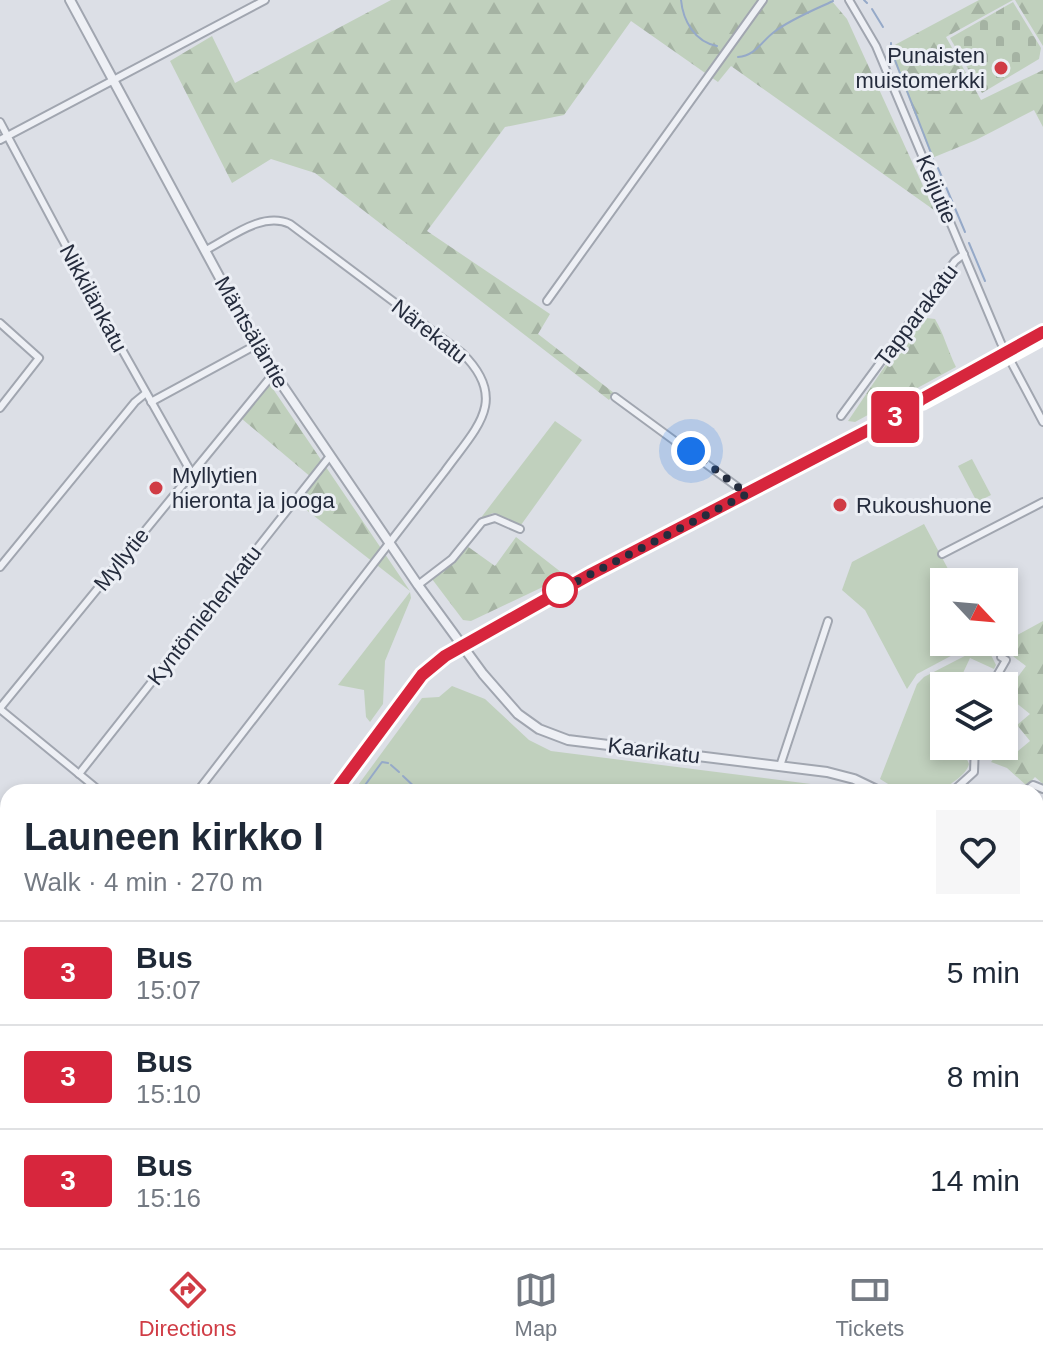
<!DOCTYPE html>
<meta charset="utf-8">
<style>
:root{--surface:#fff;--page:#f6f6f7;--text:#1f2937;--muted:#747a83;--line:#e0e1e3;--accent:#d03c45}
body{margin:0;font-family:Arial,sans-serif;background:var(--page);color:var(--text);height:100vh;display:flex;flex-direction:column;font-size:30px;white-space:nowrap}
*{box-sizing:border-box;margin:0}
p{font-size:26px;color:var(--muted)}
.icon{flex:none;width:44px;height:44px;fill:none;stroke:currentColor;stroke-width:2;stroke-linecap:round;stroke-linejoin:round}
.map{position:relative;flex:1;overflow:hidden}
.details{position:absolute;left:0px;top:784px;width:1044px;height:464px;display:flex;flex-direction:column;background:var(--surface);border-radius:24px 24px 0 0;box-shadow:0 4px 12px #0003}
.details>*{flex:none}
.badge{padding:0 16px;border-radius:6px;font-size:28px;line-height:52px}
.needle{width:52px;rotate:116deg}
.controls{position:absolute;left:930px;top:568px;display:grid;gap:16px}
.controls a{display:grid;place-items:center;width:88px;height:88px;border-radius:0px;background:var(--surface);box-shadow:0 4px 12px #0003;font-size:40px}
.you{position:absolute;width:40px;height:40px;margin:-20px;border:6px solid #fff;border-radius:50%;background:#1a73e8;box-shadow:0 0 0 12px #1a73e833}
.map>.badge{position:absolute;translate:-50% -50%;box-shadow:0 0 0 4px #fff}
.round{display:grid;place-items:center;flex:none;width:84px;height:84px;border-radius:0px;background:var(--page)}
.head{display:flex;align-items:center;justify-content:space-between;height:136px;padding:0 24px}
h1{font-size:38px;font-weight:700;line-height:60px}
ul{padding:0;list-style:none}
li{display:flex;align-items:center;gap:24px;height:104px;padding:0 24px;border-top:2px solid var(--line)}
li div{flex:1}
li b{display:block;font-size:30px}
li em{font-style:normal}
li .badge{min-width:88px;font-weight:700;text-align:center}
.tabs{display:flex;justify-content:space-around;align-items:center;height:112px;border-top:2px solid var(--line);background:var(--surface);font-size:22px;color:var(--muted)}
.tabs a{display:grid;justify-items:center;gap:4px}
.tabs .selected{color:var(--accent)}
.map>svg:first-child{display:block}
.green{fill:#c0d0bd}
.forest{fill:url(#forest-firs)}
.cemetery{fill:url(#cemetery-stones)}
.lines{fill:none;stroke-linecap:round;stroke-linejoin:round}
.stream{stroke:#95a9c8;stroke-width:2}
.minor-casing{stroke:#a1a6b0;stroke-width:10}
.tertiary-casing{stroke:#a1a6b0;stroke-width:12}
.primary-casing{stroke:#9ba2b2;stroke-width:14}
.minor{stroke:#eef0f5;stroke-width:6}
.tertiary{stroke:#eef0f5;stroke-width:8}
.secondary{stroke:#fff;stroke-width:9}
.primary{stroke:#fff;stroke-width:10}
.line-casing{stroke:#fff;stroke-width:18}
.line{stroke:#d7263d;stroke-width:12}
.walk{stroke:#252c3d;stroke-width:8;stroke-dasharray:0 14.4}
.poi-dot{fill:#d03c45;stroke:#ebeef4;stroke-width:3}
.stop-dot{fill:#fff;stroke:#d7263d;stroke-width:4}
.labels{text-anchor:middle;stroke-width:6;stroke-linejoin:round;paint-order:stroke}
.poi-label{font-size:22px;fill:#252c3d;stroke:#ebeef4;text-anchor:start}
.street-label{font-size:22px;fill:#252c3d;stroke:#ebeef4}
</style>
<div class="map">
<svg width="1043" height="1248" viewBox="0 0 1043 1248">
<defs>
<pattern id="forest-firs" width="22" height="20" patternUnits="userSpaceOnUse" patternTransform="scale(2)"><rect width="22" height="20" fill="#c0d0bd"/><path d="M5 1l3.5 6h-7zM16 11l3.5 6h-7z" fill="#a5b3a3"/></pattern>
<pattern id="cemetery-stones" width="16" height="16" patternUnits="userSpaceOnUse" patternTransform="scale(2)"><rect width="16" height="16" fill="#c0d0bd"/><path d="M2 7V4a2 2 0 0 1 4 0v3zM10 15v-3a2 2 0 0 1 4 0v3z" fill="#a5b3a3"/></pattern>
</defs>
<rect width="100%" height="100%" fill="#dcdfe6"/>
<g class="green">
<path d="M555 421 582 440 521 525 493 513 480 519Z"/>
<path d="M972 459 991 495 977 502 958 466Z"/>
<path d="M924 524 955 582H944V642H977L917 674 907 689 865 610 842 590 852 562Z"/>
<path d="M410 592 411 598 385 661 383 704 370 722 366 717 364 690 338 685Z"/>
<path d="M986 645 996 665 994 669 970 658 957 686H944V746H968L966 757 969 764C966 776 950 783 941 792H901L880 779 917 684 924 677Z"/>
<path d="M452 686 485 699 529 740 551 751 842 788 850 792H353L422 698 439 697Z"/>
<path d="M0 1083 8 1096V1133L0 1128Z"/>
<path d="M872 1240H914L925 1248H882Z"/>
</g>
<g class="forest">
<path d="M391 0H831L847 19 934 210 731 66 718 82 631 21 564 115 505 127 427 231 550 314 538 334 614 393 609 400 315 173 271 159 232 183 170 61 212 36 235 83Z"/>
<path d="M979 0H1013L946 37 981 100 1043 70V127L1034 110 976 140 932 158 889 48Z"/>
<path d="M1015 0H1043V46Z"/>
<path d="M918 317 935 319C944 334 948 351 956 367L855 422 848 421Z"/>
<path d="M269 383 410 591 295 501 312 478 242 419Z"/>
<path d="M516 537 566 576 471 621 463 620 432 579 467 546 495 566Z"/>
<path d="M1043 621V784L1035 777 1027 786 1007 768 991 762 1008 740 1018 751 1030 741 1017 725 1030 714 1005 694 1026 666 1014 657 1003 643Z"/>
</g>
<path class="cemetery" d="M1013 2 1041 48 1039 59 982 93 950 38Z"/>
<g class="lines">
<g class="stream">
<path d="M681 0C683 21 695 42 717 46"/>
<path d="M864 0 867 3"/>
<path d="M872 9 883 27"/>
<path d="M891 43V50L933 158"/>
<path d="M738 57C755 56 762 41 774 32 791 19 814 10 833 1"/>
<path d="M938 168 965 232"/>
<path d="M969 243 985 281"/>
<path d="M391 765 399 772"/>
<path d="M403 776 420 792"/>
<path d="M360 792 382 762 388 763"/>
</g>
<g class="minor-casing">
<g id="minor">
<path d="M849 0 876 46 1001 343 1043 422"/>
<path d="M0 122 107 323 191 472"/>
<path d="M0 140 265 0"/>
<path d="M547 301 763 0"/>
<path d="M0 323 39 358 0 408"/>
<path d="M615 397 747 494"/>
<path d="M151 402 256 345"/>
<path d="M841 416 955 261 964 254"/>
<path d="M942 554 1043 502"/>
<path d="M0 567 135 402 146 393"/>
<path d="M418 585 452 559 482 522 495 518 520 529"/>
<path d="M991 686 1006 660 1001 657"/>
<path d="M0 708 274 373"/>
<path d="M0 709 101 792"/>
<path d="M780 766 828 621"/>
<path d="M79 774 330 456"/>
<path d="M197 792 445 471C476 428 510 400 462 353L290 224C262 211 230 238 206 250"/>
<path d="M952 792 974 772 975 746"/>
<path d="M1024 792 1033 785 1043 789"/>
<path d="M1036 920 1043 911"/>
<path d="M1036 1083 1043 1084"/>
<path d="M1036 1233 1043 1235"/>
<path d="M368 1248 374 1240"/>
</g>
</g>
<g class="tertiary-casing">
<g id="tertiary">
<path d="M70 0 256 345 274 373 418 585 483 674 518 714 539 729 568 740 827 772 854 779 881 792"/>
<path d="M0 969 8 975"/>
<path d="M0 1043 8 1031"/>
<path d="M379 1240 388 1248"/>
<path d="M696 1248 704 1240"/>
</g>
</g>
<g class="primary-casing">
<g id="primary">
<path d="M0 1134 8 1140"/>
<path d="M0 1154 8 1160"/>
<path d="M124 1240 135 1248"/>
<path d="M152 1240 163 1248"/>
</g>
</g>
<use href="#minor" class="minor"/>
<use href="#tertiary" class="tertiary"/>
<g class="secondary">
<path d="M913 408 924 406 1043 342"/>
<path d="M335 792 422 675 445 656 591 574 909 409 922 399 1043 332"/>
<path d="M24 1248 25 1240"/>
<path d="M35 1248V1240"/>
</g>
<use href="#primary" class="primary"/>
</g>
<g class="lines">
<g class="line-casing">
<path id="line" d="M335 792 422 675 445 656 591 574 909 409 922 399 1043 332"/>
</g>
<use href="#line" class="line"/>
<path class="walk" d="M560 590 556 592 747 494 691 451"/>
</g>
<g class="poi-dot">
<circle cx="1001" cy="68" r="8"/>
<circle cx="156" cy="488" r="8"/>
<circle cx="840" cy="505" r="8"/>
</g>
<circle class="stop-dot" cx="560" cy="590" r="16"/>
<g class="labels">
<g class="poi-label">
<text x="985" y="63" text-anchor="end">Punaisten<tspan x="985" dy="25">muistomerkki</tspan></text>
<text x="172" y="483">Myllytien<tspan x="172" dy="25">hieronta ja jooga</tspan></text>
<text x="856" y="513">Rukoushuone</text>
</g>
<g class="street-label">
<text transform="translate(937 189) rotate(67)" y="8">Keijutie</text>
<text transform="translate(94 298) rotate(62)" y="8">Nikkilänkatu</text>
<text transform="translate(916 315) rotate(-53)" y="8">Tapparakatu</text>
<text transform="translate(430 331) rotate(38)" y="8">Närekatu</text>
<text transform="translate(252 332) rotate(60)" y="8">Mäntsäläntie</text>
<text transform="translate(121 559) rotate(-51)" y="8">Myllytie</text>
<text transform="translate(204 615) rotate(-52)" y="8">Kyntömiehenkatu</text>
<text transform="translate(654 750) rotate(7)" y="8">Kaarikatu</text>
</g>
</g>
</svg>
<div class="controls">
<a><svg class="needle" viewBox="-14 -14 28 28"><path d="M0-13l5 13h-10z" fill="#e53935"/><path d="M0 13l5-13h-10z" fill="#747a83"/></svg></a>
<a><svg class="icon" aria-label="layers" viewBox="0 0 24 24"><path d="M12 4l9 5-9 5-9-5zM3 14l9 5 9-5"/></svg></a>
</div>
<div class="you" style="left:691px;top:451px"></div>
<b class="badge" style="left:895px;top:417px;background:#d7263d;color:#fff">3</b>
<section class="details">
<div class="head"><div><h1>Launeen kirkko I</h1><p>Walk · 4 min · 270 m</p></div><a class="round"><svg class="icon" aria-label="heart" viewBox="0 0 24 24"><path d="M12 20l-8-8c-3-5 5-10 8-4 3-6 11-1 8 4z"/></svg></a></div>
<ul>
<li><span class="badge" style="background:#d7263d;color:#fff">3</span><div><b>Bus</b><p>15:07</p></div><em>5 min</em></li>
<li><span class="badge" style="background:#d7263d;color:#fff">3</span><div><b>Bus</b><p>15:10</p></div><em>8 min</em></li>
<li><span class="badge" style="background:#d7263d;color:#fff">3</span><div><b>Bus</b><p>15:16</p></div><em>14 min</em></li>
</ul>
</section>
</div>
<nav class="tabs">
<a class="selected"><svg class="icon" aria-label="directions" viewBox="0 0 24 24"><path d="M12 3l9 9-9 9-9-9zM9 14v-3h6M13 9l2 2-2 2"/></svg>Directions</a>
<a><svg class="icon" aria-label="map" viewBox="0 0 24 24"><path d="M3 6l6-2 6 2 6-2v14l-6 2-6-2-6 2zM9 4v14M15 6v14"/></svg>Map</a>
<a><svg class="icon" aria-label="tickets" viewBox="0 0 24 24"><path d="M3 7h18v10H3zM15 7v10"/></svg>Tickets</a>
</nav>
